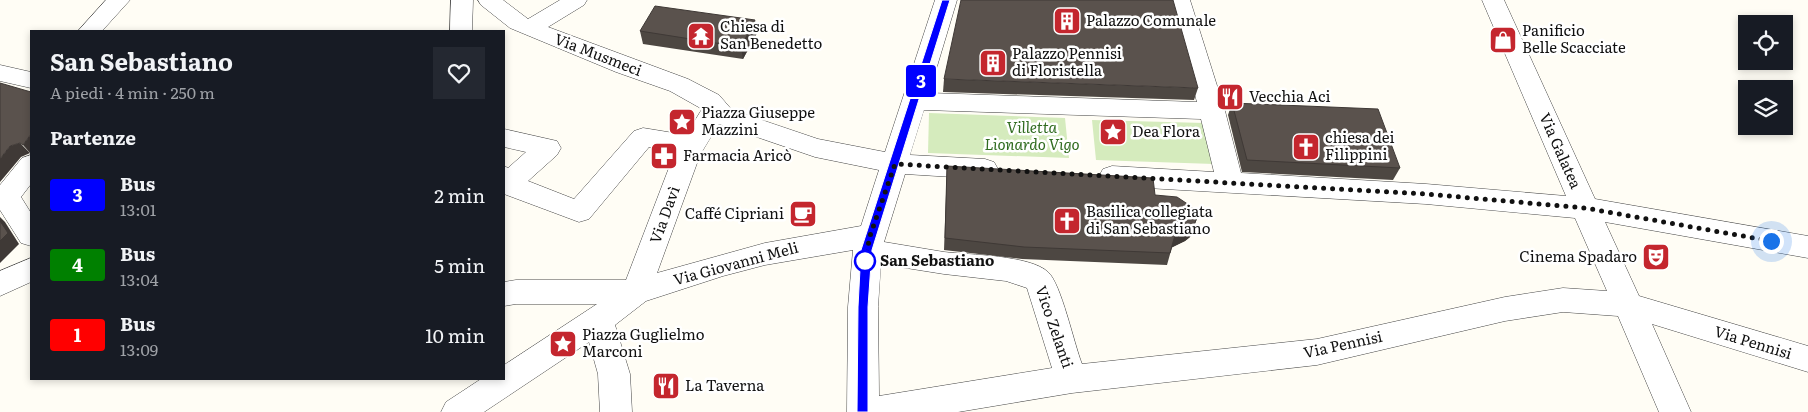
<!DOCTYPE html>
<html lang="it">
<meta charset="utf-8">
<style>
:root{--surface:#171b24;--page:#242831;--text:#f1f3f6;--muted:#9ea1a6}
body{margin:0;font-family:Literata,serif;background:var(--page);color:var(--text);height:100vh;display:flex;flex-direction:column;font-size:19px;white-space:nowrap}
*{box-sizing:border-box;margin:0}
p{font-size:16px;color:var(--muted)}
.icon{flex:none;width:28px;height:28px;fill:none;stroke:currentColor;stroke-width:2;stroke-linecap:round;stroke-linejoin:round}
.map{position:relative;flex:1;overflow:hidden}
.panel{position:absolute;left:30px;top:30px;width:475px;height:350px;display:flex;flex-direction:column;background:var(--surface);border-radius:0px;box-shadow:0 2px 8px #0003}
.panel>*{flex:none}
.badge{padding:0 10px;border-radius:4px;font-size:18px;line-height:32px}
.buttons{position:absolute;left:1738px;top:15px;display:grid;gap:10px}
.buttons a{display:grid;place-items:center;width:55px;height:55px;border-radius:0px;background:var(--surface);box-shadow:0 2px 8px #0003;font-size:25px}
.you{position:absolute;width:25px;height:25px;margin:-12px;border:4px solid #fff;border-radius:50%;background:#1a73e8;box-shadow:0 0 0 8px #1a73e833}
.map>.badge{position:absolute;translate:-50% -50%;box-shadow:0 0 0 2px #fff}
h2{padding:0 20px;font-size:19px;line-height:45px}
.round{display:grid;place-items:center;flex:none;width:52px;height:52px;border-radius:0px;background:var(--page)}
.summary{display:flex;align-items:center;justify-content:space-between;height:85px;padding:0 20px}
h1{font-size:24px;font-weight:700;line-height:38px}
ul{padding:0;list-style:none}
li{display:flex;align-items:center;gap:15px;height:70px;padding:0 20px}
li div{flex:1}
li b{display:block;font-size:19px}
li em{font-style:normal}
li .badge{min-width:55px;font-weight:700;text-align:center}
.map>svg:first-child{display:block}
.green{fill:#d5ebbd}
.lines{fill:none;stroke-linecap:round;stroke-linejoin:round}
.minor-casing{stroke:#444;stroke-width:1}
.minor{fill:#fff;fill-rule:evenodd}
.wall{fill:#4d4742}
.shaded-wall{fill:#3f3936}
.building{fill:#5a524d;stroke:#3f3936}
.line{fill:#00f;stroke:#fff}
.walk{stroke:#111;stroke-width:5;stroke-dasharray:0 9}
.stop-dot{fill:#fff;stroke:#00f;stroke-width:2.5}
.labels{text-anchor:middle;stroke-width:5;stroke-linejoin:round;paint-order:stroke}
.poi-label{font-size:15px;fill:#111;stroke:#fff;text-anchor:start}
.street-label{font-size:15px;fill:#111;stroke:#fff}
.park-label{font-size:15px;font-style:italic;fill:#2f6b1f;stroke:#fff}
.stop-label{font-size:15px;font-weight:bold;fill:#111;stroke:#fff;text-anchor:start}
</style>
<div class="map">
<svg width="1808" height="412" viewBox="0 0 1808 412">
<rect width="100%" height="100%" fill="#fffdf5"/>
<g class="green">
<path d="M929 113 1065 118 1069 158 928 153Z"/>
<path d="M1092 120 1205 123 1214 164 1096 160Z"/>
</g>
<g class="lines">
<g class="minor-casing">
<g id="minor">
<path d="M106 0H130L102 31H78Z"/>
<path d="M451 0H473L472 31H450Z"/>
<path d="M478 0H503L528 19 560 0H587L584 5 548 27 688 79 719 95 732 110 818 139 885 152 935 0H957L929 93 1197 102 1168 0H1190L1225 111 1241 173 1426 184 1566 196 1482 0H1504L1595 199 1808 236V258L1605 222 1639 296 1808 346V372L1652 324 1691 412H1659L1618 316 1563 312 1505 321 1317 365 1072 393 958 412H847L848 307 853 250 765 265 723 276 646 301 615 325 630 374 632 412H600L598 374 589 342 484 412H441L446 402 481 379H504V365L597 304H516L504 306V282L516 280H626L675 152 649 147 589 219 579 222 504 194V166L508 168 526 152 504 147V129L557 141 561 148 557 155 528 181 574 199 634 131 643 128 686 135 702 109 670 91 616 72 510 28 481 5ZM924 110 1201 119 1214 172 1112 166 1103 169 1099 176 1103 183 1112 186 1426 204 1575 218 1607 291 1563 288 1505 297 1317 339 1082 364C1074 344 1061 283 1048 272 1030 255 969 255 944 252 924 249 904 245 884 242L905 174 985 179 994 176 998 169 994 162 985 159 910 155ZM719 124 815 157 879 170 861 226 765 243 657 273 700 155ZM881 264 944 274 1006 281 1027 288 1052 368 879 396 878 307Z"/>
<path d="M0 65 31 72V88L0 81Z"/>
<path d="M31 155V184L21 197 31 213V246L21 243 0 210V185L22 158Z"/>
<path d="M31 258V282L0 296V271Z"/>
</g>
</g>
<use href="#minor" class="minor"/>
</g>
<g class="wall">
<path d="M640 31 757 33 743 59 643 44Z"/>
<path d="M944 79 1198 88 1194 100 943 92Z"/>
<path d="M1232 103 1400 168 1393 180 1242 172 1228 115Z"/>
<path d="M947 166 1155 195 1197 218 1190 237 1185 241 1172 247 1167 265 1022 259 944 250Z"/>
</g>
<g class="shaded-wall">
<path d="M755 20 757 33 743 59 741 47Z"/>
<path d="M31 134V154L23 145Z"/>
<path d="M20 143 30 153 21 157 0 182V159L10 146Z"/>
<path d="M0 217 5 222 19 244 0 263Z"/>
<path d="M1194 225 1190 237 1185 241 1171 248 1175 235Z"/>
</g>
<g class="building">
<path d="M961 0H1173L1198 88 944 79Z"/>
<path d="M655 6 755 20 741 47 640 31Z"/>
<path d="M0 83 31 92V134L23 145 20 143 10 146 0 159Z"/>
<path d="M1232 103 1378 109 1400 168 1247 160Z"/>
<path d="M947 166 1153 178 1155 195 1177 197 1192 207 1197 218 1194 225 1190 229 1175 235 1170 253 1024 247 945 238Z"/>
<path d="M0 221 8 233 0 241Z"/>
</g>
<path class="line" d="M942 0H950L872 250 868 307V412H857L858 307 861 250Z"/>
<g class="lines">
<path class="walk" d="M865 261 870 236 895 164 1426 194 1585 208 1771 241"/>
</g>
<defs>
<g id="building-square" transform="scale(1.4375)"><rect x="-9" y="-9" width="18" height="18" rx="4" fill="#c4262e" stroke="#fff"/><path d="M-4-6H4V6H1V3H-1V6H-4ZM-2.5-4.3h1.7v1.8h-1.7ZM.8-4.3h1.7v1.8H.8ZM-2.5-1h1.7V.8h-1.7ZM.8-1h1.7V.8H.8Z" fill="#fff"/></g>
<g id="temple-square" transform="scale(1.4375)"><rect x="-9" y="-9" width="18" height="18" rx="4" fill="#c4262e" stroke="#fff"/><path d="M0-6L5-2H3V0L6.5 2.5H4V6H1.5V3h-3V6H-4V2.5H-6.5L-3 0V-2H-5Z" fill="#fff"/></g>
<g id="shop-square" transform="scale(1.4375)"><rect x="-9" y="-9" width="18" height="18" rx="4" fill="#c4262e" stroke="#fff"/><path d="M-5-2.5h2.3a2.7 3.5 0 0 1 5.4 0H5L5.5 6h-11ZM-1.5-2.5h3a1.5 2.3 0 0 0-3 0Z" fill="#fff"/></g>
<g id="restaurant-square" transform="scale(1.4375)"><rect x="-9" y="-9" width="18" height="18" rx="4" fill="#c4262e" stroke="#fff"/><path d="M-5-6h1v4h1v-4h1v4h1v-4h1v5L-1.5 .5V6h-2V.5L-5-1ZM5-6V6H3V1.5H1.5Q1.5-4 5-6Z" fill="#fff"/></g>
<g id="sight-square" transform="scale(1.4375)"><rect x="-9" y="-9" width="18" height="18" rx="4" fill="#c4262e" stroke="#fff"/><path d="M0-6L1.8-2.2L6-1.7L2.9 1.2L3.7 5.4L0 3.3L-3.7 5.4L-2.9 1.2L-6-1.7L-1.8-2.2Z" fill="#fff"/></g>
<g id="church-square" transform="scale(1.4375)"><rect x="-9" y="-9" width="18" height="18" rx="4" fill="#c4262e" stroke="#fff"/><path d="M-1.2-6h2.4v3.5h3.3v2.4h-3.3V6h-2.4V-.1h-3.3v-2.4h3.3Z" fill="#fff"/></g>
<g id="pharmacy-square" transform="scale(1.4375)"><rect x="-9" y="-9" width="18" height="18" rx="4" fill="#c4262e" stroke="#fff"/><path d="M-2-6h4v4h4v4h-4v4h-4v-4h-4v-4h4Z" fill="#fff"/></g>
<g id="cafe-square" transform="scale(1.4375)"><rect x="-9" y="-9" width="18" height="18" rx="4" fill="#c4262e" stroke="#fff"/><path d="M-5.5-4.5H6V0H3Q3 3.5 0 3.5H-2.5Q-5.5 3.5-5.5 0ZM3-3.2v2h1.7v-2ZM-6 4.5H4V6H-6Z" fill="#fff"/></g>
<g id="theatre-square" transform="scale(1.4375)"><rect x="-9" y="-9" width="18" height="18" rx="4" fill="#c4262e" stroke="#fff"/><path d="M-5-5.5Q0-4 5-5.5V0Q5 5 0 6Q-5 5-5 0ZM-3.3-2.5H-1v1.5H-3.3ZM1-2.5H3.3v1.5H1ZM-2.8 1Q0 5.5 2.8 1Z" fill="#fff"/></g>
</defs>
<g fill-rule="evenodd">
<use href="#building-square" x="1067" y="21"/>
<use href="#temple-square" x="701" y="36"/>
<use href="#shop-square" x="1503" y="40"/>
<use href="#building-square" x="993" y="63"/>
<use href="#restaurant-square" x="1230" y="97"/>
<use href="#sight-square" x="682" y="122"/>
<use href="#sight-square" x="1113" y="132"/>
<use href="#church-square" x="1306" y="147"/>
<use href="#pharmacy-square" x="664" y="156"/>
<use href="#cafe-square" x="803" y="214"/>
<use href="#church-square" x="1067" y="221"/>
<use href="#theatre-square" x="1656" y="257"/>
<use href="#sight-square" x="563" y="344"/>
<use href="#restaurant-square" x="666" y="386"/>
</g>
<circle class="stop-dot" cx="865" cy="261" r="10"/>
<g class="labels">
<g class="poi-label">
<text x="1086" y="26">Palazzo Comunale</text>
<text x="720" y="32">Chiesa di<tspan x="720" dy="17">San Benedetto</tspan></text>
<text x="1522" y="36">Panificio<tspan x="1522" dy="17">Belle Scacciate</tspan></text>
<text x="1012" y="59">Palazzo Pennisi<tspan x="1012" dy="17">di Floristella</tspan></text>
<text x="1249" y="102">Vecchia Aci</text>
<text x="701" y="118">Piazza Giuseppe<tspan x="701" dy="17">Mazzini</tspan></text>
<text x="1132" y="137">Dea Flora</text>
<text x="1325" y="143">chiesa dei<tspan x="1325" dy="17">Filippini</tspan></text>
<text x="683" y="161">Farmacia Aricò</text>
<text x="1086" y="217">Basilica collegiata<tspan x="1086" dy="17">di San Sebastiano</tspan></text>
<text x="784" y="219" text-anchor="end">Caffé Cipriani</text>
<text x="1637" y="262" text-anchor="end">Cinema Spadaro</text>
<text x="582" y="340">Piazza Guglielmo<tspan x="582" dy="17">Marconi</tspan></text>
<text x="685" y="391">La Taverna</text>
</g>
<g class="street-label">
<text transform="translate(598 55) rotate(21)" y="5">Via Musmeci</text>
<text transform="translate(1560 151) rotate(66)" y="5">Via Galatea</text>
<text transform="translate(665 215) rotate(-70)" y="5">Via Davì</text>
<text transform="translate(736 264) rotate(-15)" y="5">Via Giovanni Meli</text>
<text transform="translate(1054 327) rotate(71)" y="5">Vico Zelanti</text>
<text transform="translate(1753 343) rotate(17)" y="5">Via Pennisi</text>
<text transform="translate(1343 345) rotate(-12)" y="5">Via Pennisi</text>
</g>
<g class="park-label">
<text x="1032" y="133">Villetta<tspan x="1032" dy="17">Lionardo Vigo</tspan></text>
</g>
<g class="stop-label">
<text x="880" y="266">San Sebastiano</text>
</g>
</g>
</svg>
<div class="buttons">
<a><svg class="icon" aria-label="locate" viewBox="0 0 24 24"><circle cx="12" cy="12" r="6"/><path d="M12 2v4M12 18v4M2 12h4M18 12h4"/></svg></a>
<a><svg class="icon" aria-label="layers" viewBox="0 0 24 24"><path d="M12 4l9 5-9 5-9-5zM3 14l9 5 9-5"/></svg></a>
</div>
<div class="you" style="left:1771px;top:241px"></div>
<b class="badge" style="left:921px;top:81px;background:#00f;color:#fff">3</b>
<section class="panel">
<div class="summary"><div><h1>San Sebastiano</h1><p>A piedi · 4 min · 250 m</p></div><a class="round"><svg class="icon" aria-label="heart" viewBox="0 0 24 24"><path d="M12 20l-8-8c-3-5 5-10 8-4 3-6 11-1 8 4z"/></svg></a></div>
<h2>Partenze</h2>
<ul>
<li><span class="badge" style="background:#00f;color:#fff">3</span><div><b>Bus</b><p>13:01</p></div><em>2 min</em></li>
<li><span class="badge" style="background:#008000;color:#fff">4</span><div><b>Bus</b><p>13:04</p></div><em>5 min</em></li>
<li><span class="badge" style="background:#f00;color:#fff">1</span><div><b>Bus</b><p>13:09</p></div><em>10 min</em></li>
</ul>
</section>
</div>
